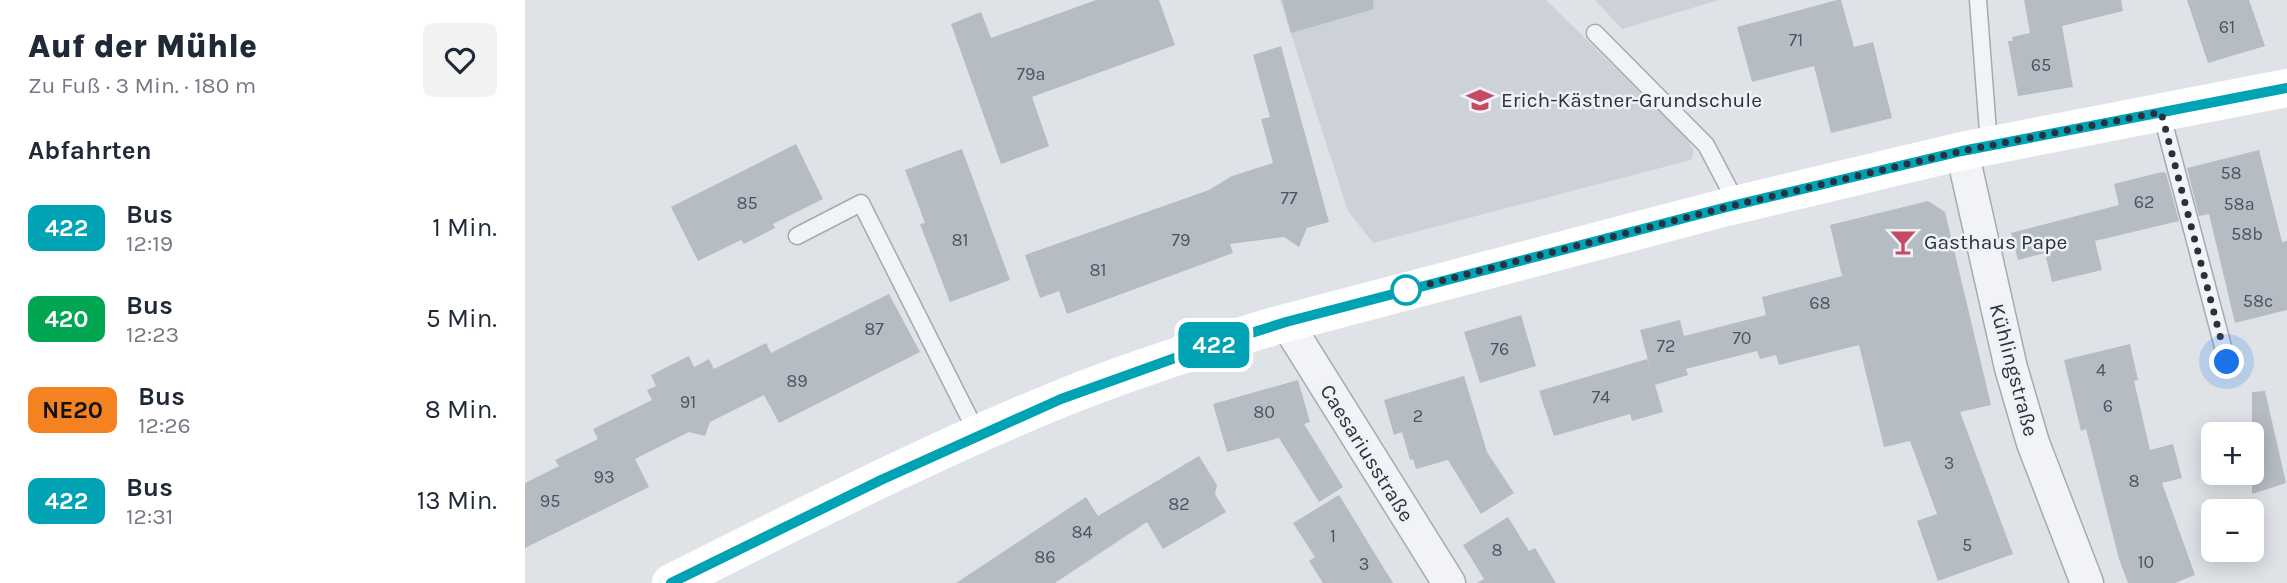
<!DOCTYPE html>
<html lang="de">
<meta charset="utf-8">
<style>
:root{--surface:#fff;--page:#f2f2f3;--text:#1f2937;--muted:#747a83}
body{margin:0;font-family:Karla,sans-serif;background:var(--page);color:var(--text);height:100vh;display:flex;flex-direction:column;font-size:26px;white-space:nowrap}
*{box-sizing:border-box;margin:0}
p{font-size:23px;color:var(--muted)}
.icon{flex:none;width:38px;height:38px;fill:none;stroke:currentColor;stroke-width:2;stroke-linecap:round;stroke-linejoin:round}
.map{position:relative;flex:1;overflow:hidden}
.details{display:flex;flex-direction:column;background:var(--surface);width:525px}
.details>*{flex:none}
.badge{padding:0 14px;border-radius:10px;font-size:24px;line-height:46px}
.tools{position:absolute;left:1676px;top:422px;display:grid;gap:14px}
.tools a{display:grid;place-items:center;width:63px;height:63px;border-radius:10px;background:var(--surface);box-shadow:0 4px 18px #0003;font-size:35px}
.you{position:absolute;width:35px;height:35px;margin:-18px;border:5px solid #fff;border-radius:50%;background:#1a73e8;box-shadow:0 0 0 10px #1a73e833}
.map>.badge{position:absolute;translate:-50% -50%;box-shadow:0 0 0 4px #fff}
h2{padding:0 28px;font-size:26px;line-height:63px}
.round{display:grid;place-items:center;flex:none;width:74px;height:74px;border-radius:10px;background:var(--page)}
.head{display:flex;align-items:center;justify-content:space-between;height:119px;padding:0 28px}
h1{font-size:33px;font-weight:800;line-height:52px}
ul{padding:0;list-style:none}
li{display:flex;align-items:center;gap:21px;height:91px;padding:0 28px}
li div{flex:1}
li b{display:block;font-size:26px}
li em{font-style:normal}
li .badge{min-width:77px;font-weight:700;text-align:center}
main{display:flex;flex:1;min-height:0}
.map>svg:first-child{display:block}
.built{fill:#cdd2d9}
.building{fill:#b6bcc4}
.lines{fill:none;stroke-linecap:round;stroke-linejoin:round}
.lane-casing{stroke:#a5aab1;stroke-width:19}
.street-casing{stroke:#a5aab1;stroke-width:35}
.lane{stroke:#f1f3f6;stroke-width:16}
.street{stroke:#f1f3f6;stroke-width:32}
.secondary{stroke:#fff;stroke-width:38}
.line-casing{stroke:#fff;stroke-width:16}
.line{stroke:#00a3b4;stroke-width:10}
.walk{stroke:#29313e;stroke-width:7;stroke-dasharray:0 12.6}
.stop-dot{fill:#fff;stroke:#00a3b4;stroke-width:3.5}
.labels{text-anchor:middle;stroke-width:5;stroke-linejoin:round;paint-order:stroke}
.number-label{font-size:18px;fill:#4c5460}
.poi-label{font-size:21px;fill:#29313e;stroke:#eef1f5;text-anchor:start}
.street-label{font-size:21px;fill:#29313e;stroke:#eef1f5}
</style>
<main>
<section class="details">
<div class="head"><div><h1>Auf der Mühle</h1><p>Zu Fuß · 3 Min. · 180 m</p></div><a class="round"><svg class="icon" aria-label="heart" viewBox="0 0 24 24"><path d="M12 20l-8-8c-3-5 5-10 8-4 3-6 11-1 8 4z"/></svg></a></div>
<h2>Abfahrten</h2>
<ul>
<li><span class="badge" style="background:#00a3b4;color:#fff">422</span><div><b>Bus</b><p>12:19</p></div><em>1 Min.</em></li>
<li><span class="badge" style="background:#00a651;color:#fff">420</span><div><b>Bus</b><p>12:23</p></div><em>5 Min.</em></li>
<li><span class="badge" style="background:#f58220;color:#111">NE20</span><div><b>Bus</b><p>12:26</p></div><em>8 Min.</em></li>
<li><span class="badge" style="background:#00a3b4;color:#fff">422</span><div><b>Bus</b><p>12:31</p></div><em>13 Min.</em></li>
</ul>
</section>
<div class="map">
<svg width="1762" height="583" viewBox="0 0 1762 583">
<rect width="100%" height="100%" fill="#dfe3e7"/>
<g class="built">
<path d="M755 0H1021L1162 138 1169 152 1166 160 848 243 823 211Z"/>
<path d="M1070 0H1194L1097 29Z"/>
</g>
<g class="building">
<path d="M571 0H634L650 45 507 97 524 146 476 164 426 24 456 12 466 38Z"/>
<path d="M757 0H848L849 9 766 33Z"/>
<path d="M1312 0H1316L1329 47 1348 42 1367 118 1306 133 1289 66 1227 82 1212 27Z"/>
<path d="M1499 0H1596L1598 11 1537 26 1548 87 1493 96 1483 41H1488L1487 37 1505 33Z"/>
<path d="M1662 0H1724L1740 46 1683 63Z"/>
<path d="M756 46 804 222 782 228 774 247 759 237 705 244 708 253 542 314 534 291 515 298 500 255 684 190 707 176 748 163 736 119 745 117 728 55Z"/>
<path d="M271 144 298 199 248 224 250 228 219 244 216 240 173 261 146 207Z"/>
<path d="M437 149 485 280 425 302 395 224 400 223 380 170Z"/>
<path d="M1734 150 1757 242 1762 241V310L1710 323 1684 214 1674 216 1662 168Z"/>
<path d="M1637 172 1641 173 1654 221 1570 241 1577 270 1527 282 1520 253 1493 260 1486 233 1594 205 1589 184Z"/>
<path d="M1403 201 1420 212 1466 405 1435 412 1488 554 1413 581 1392 521 1412 514 1385 441 1359 447 1334 345 1254 365 1251 355 1235 359 1232 351 1161 369 1163 375 1130 385 1138 412 1107 421 1105 414 1029 436 1014 391 1122 359 1126 372 1115 330 1155 320 1159 336 1241 315 1237 297 1317 276 1305 225Z"/>
<path d="M364 294 395 352 254 423 239 395 185 422 180 436 164 432 110 459 124 487 0 548V483L34 466 30 460 73 439 68 429 127 400 122 390 131 386 126 375 164 356 169 367 184 359 189 369 241 343 246 353Z"/>
<path d="M996 315 1011 366 955 383 939 332Z"/>
<path d="M1605 344 1613 380 1609 381 1625 450 1648 444 1657 478 1637 483 1670 575 1650 583H1603L1594 559 1561 429 1556 431 1539 360Z"/>
<path d="M939 376 962 452 989 493 956 514 923 460 891 469 888 459 885 460 877 432 869 435 859 400Z"/>
<path d="M773 380 785 422 779 424 818 487 794 502 754 438 702 452 688 404Z"/>
<path d="M1740 391 1761 483 1727 494V392Z"/>
<path d="M674 456 692 485 690 494 701 512 638 549 622 522 530 583H431L561 497 573 516Z"/>
<path d="M814 495 847 549 868 583H798L784 561 790 557 768 523Z"/>
<path d="M983 517 1004 551 1010 548 1031 583H952L959 579 938 545Z"/>
</g>
<g class="lines">
<g class="lane-casing">
<g id="lane">
<path d="M1453 0 1464 145"/>
<path d="M1070 33 1181 145 1212 204"/>
<path d="M1636 112 1702 362"/>
<path d="M272 236 336 203 453 435"/>
</g>
</g>
<g class="street-casing">
<g id="street">
<path d="M1437 151 1486 368 1508 443 1562 583"/>
<path d="M761 322 924 583"/>
</g>
</g>
<use href="#lane" class="lane"/>
<use href="#street" class="street"/>
<path class="secondary" d="M146 583C274 519 402 453 535 399 603 371 675 349 746 327L1202 207 1437 151 1762 88"/>
</g>
<g class="lines">
<g class="line-casing">
<path id="line" d="M146 583 356 480 536 399 675 349 761 322 1202 207 1437 151 1762 88"/>
</g>
<use href="#line" class="line"/>
<path class="walk" d="M881 290 1202 207 1437 151 1636 112 1702 362"/>
</g>
<defs>
<g id="school-bare" transform="scale(2.1)"><path d="M0-5L7-2L0 1L-7-2ZM-4 1L0 2.5L4 1V4Q0 6-4 4Z" fill="#c74963" stroke="#eef1f5" stroke-width="2.5" paint-order="stroke"/></g>
<g id="bar-bare" transform="scale(2.1)"><path d="M-6-5H6L.8 .8V4.5H3.5V6h-7V4.5H-.8V.8Z" fill="#c74963" stroke="#eef1f5" stroke-width="2.5" paint-order="stroke"/></g>
</defs>
<g fill-rule="evenodd">
<use href="#school-bare" x="955" y="100"/>
<use href="#bar-bare" x="1378" y="242"/>
</g>
<circle class="stop-dot" cx="881" cy="290" r="14"/>
<g class="labels">
<g class="number-label">
<text x="1702" y="33">61</text>
<text x="1271" y="46">71</text>
<text x="1516" y="71">65</text>
<text x="506" y="80">79a</text>
<text x="1706" y="179">58</text>
<text x="764" y="204">77</text>
<text x="1619" y="208">62</text>
<text x="222" y="209">85</text>
<text x="1714" y="210">58a</text>
<text x="1722" y="240">58b</text>
<text x="435" y="246">81</text>
<text x="656" y="246">79</text>
<text x="573" y="276">81</text>
<text x="1733" y="307">58c</text>
<text x="1295" y="309">68</text>
<text x="349" y="335">87</text>
<text x="1217" y="344">70</text>
<text x="1141" y="352">72</text>
<text x="975" y="355">76</text>
<text x="1576" y="376">4</text>
<text x="272" y="387">89</text>
<text x="1076" y="403">74</text>
<text x="163" y="408">91</text>
<text x="1583" y="412">6</text>
<text x="739" y="418">80</text>
<text x="893" y="422">2</text>
<text x="1424" y="469">3</text>
<text x="79" y="483">93</text>
<text x="1609" y="487">8</text>
<text x="25" y="507">95</text>
<text x="654" y="510">82</text>
<text x="557" y="538">84</text>
<text x="808" y="542">1</text>
<text x="1442" y="551">5</text>
<text x="972" y="556">8</text>
<text x="520" y="563">86</text>
<text x="1621" y="568">10</text>
<text x="839" y="570">3</text>
</g>
<g class="poi-label">
<text x="976" y="107">Erich-Kästner-Grundschule</text>
<text x="1399" y="249">Gasthaus Pape</text>
</g>
<g class="street-label">
<text transform="translate(1489 370) rotate(75)" y="7">Kühlingstraße</text>
<text transform="translate(842 453) rotate(58)" y="7">Caesariusstraße</text>
</g>
</g>
</svg>
<div class="tools">
<a>+</a>
<a>−</a>
</div>
<div class="you" style="left:1702px;top:362px"></div>
<b class="badge" style="left:689px;top:345px;background:#00a3b4;color:#fff">422</b>
</div>
</main>
